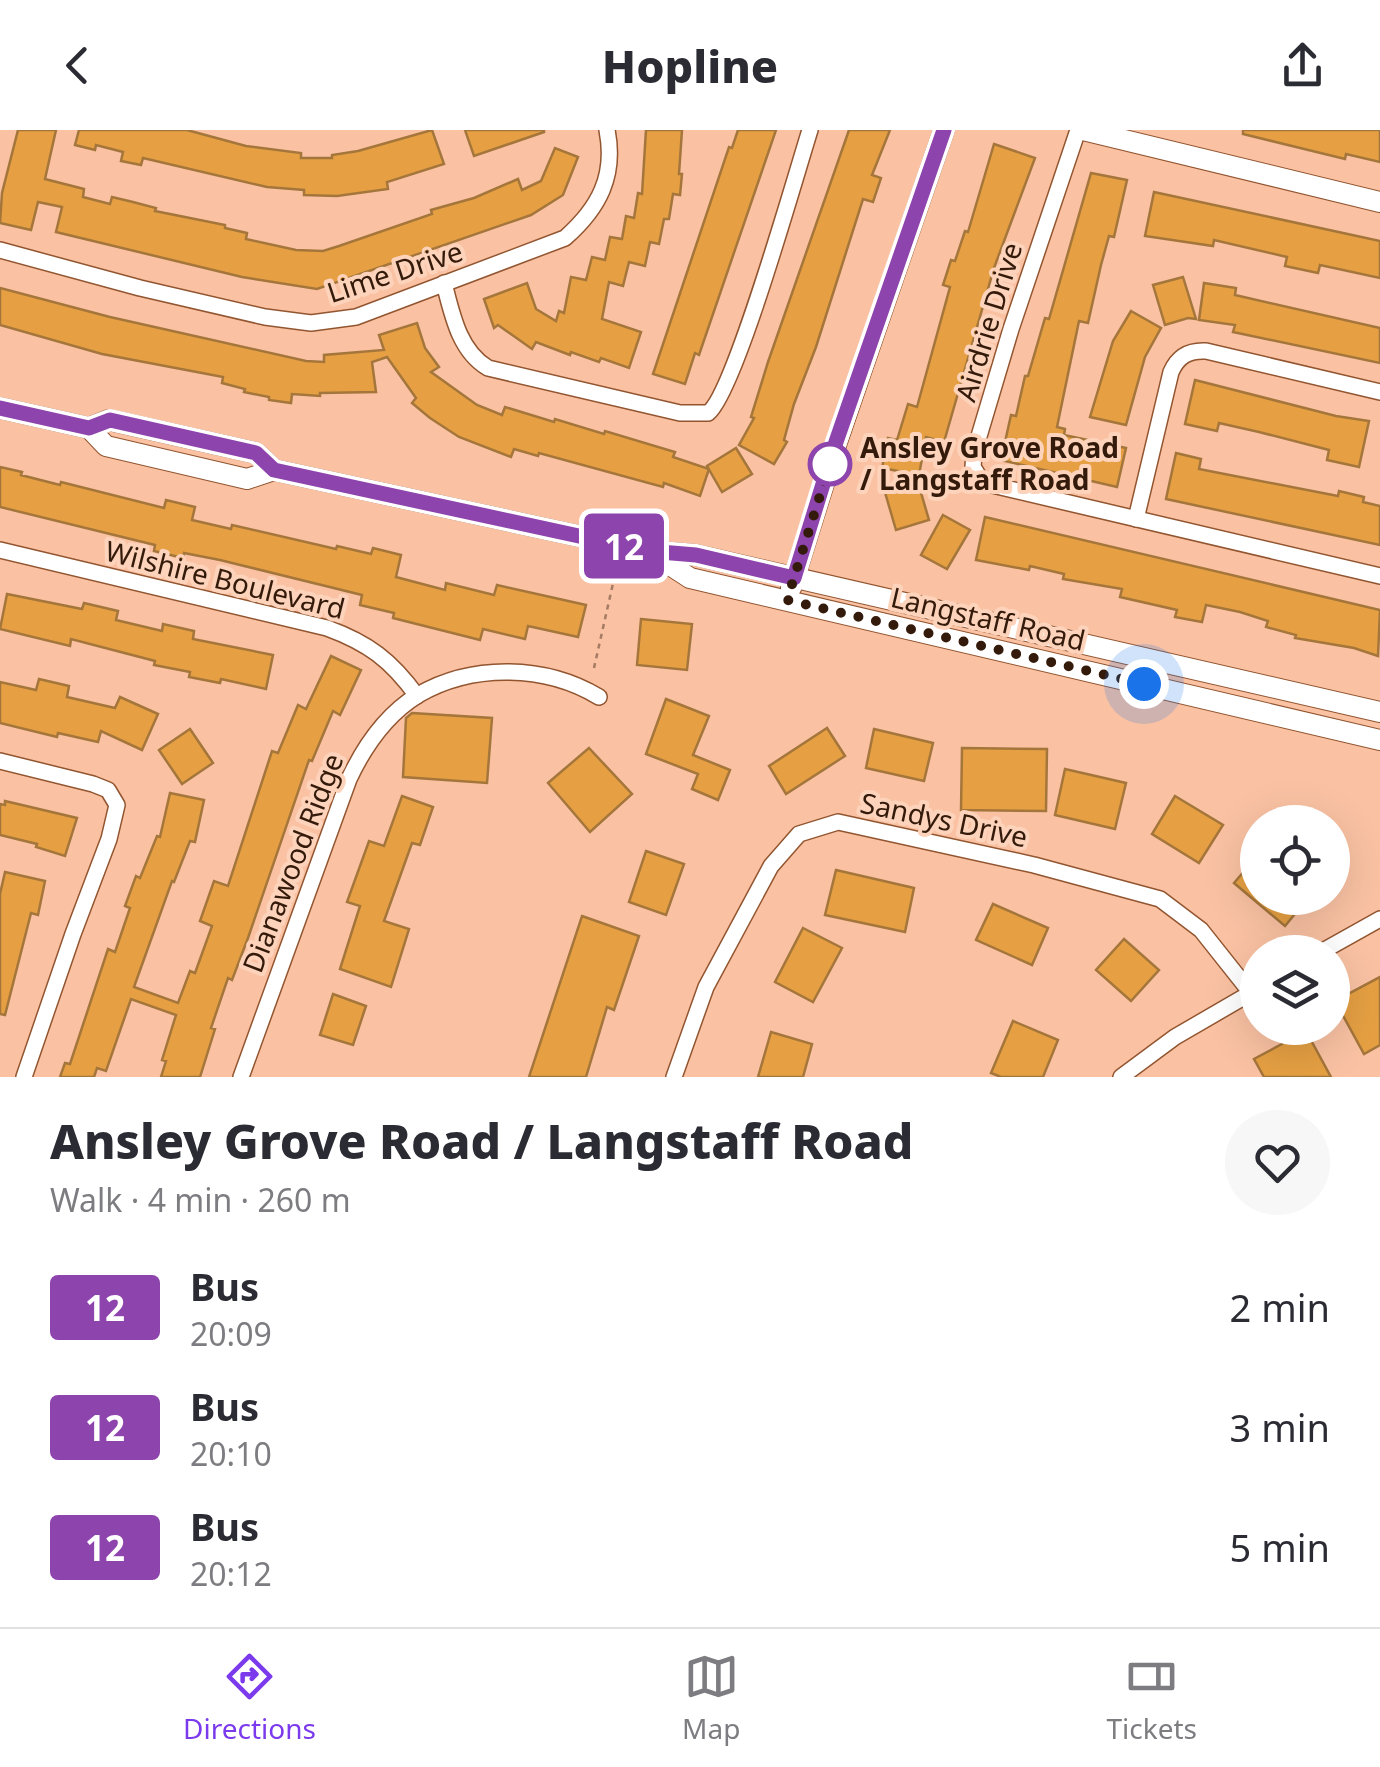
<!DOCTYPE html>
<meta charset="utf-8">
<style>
:root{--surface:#fff;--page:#f7f7f7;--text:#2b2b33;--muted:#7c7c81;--line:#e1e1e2;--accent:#7c3aed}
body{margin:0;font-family:"Noto Sans",sans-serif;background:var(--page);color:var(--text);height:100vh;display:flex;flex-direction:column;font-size:38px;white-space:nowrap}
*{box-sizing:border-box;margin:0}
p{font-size:32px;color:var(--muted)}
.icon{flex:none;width:55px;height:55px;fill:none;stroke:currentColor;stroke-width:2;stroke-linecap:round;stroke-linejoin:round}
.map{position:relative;height:947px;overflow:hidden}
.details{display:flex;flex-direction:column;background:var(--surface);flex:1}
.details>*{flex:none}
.badge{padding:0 20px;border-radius:8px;font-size:35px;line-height:65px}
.controls{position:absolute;left:1240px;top:675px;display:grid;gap:20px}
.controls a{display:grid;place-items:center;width:110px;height:110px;border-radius:50%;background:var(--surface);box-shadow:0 10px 40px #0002;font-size:50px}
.you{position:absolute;width:50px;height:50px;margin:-25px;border:8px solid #fff;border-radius:50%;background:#1a73e8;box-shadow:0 0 0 15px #1a73e833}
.map>.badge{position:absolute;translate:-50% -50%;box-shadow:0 0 0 5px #fff}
.round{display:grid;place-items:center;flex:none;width:105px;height:105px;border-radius:52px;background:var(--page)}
.headline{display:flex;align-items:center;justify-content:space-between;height:170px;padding:0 50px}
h1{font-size:48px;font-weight:800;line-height:75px}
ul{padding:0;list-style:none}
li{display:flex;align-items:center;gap:30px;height:120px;padding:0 50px}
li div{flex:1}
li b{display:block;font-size:38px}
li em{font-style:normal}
li .badge{min-width:110px;font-weight:700;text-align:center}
header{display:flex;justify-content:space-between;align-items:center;height:130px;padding:0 50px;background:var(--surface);font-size:45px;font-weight:800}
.menu{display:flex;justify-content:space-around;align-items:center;height:140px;border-top:2px solid var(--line);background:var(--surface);font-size:28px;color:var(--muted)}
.menu a{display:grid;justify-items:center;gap:5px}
.menu .active{color:var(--accent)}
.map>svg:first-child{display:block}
.building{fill:#e6a043;stroke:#a5763b;stroke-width:2.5}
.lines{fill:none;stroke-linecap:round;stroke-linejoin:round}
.street-casing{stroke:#925530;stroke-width:18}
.secondary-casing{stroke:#925530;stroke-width:22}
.path{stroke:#a67b63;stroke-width:2.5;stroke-dasharray:5 5;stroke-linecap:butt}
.street{stroke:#fff;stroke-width:15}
.secondary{stroke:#fff;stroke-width:20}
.line-casing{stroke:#fff;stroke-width:22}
.line{stroke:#8e44ad;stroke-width:15}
.walk{stroke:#331a0a;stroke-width:10;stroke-dasharray:0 18}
.stop-dot{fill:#fff;stroke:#8e44ad;stroke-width:5}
.labels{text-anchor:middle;stroke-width:8;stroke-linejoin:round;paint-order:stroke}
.street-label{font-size:28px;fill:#331a0a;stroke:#fdd3bb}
.stop-label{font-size:28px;font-weight:bold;fill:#331a0a;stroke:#fdd3bb;text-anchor:start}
</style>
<header><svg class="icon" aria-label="back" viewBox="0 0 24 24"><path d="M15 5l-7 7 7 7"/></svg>Hopline<svg class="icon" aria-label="share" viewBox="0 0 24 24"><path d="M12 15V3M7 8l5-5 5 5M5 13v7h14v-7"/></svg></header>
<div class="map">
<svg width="1380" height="947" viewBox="0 0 1380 947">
<rect width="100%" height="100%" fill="#fac2a3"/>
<g class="building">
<path d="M18 0H56L45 49 84 59 83 67 110 74 112 67 133 72 156 78 155 81 225 95V98L247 103 246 109 296 120 323 121 339 116 432 84 431 80 474 68 518 49 522 60 541 51 555 18 578 27 563 65 531 85 317 159 242 147 56 102 62 77 38 72 31 100 0 93 2 63Z"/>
<path d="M79 0H187L246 16 301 23V28H332V25L358 21 432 0 444 34 387 52 388 59 337 66 304 65V60L267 57 143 28 141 35 121 31 123 22 96 15 95 20 75 15Z"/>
<path d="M465 0H544V2L474 26Z"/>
<path d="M646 0H682L679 44H682L680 65 673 64 669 89H664L659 114 650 112 645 136 629 132 623 156 609 152 602 189 641 202 629 238 601 228 599 232 571 222 570 225 536 212 532 219 498 195 494 198 484 169 527 153 536 179 556 191 559 181 564 183 571 147 586 150 592 127 605 130 610 107 622 109 626 86 634 88 638 63 642 64Z"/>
<path d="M738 0H776L699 225 695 223 685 254 653 244 729 17 732 18Z"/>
<path d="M849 0H890L872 45 881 48 873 72 863 69 816 217 794 274 784 310 787 312 774 334 739 315 754 288 751 287 768 232Z"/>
<path d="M1243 0H1380V32L1346 24 1345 29 1243 4Z"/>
<path d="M994 14 1035 28 994 138 944 312 926 307 919 345 882 338 888 308 897 310 908 274 917 277 950 157 943 155 951 130 955 131 965 101 968 102Z"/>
<path d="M1091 43 1127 50 1114 107 1109 106 1101 135 1088 193 1079 191 1057 297 1065 299 1064 305 1126 318 1117 357 1001 330 1011 285 1016 286 1025 246H1028L1045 188 1049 189Z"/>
<path d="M1154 62 1380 111V148L1320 135 1318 143 1285 136 1287 127 1214 110 1213 116 1145 106Z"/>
<path d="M1183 147 1196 189 1188 188 1165 195 1153 155Z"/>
<path d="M1204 153 1236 158 1235 165 1380 198V233L1233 202 1235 195 1199 190Z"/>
<path d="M0 158 110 187 306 231 324 232V225L384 220 379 205 417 193 425 218 439 237 431 242 477 275 502 285 505 277 554 292 555 289 604 304 605 301 675 322 673 327 709 339 700 366 664 353 663 357 539 323 538 326 514 319 511 327 459 307 430 288 412 273 416 268 387 227 372 232 376 262 320 263V266L292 264 291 273 269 270V267L244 262 245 259 222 253 223 247 102 224 0 195Z"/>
<path d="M1131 181 1161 198 1145 227 1126 295 1090 287 1113 211Z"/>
<path d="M1195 250 1336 286 1369 291 1359 337 1327 330 1329 320 1259 302 1219 293 1217 301 1185 294Z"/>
<path d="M736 318 752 344 722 362 707 336Z"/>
<path d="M1176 323 1201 329 1199 339 1338 366 1339 361 1364 367 1363 372 1380 376V415L1166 369Z"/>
<path d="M0 337 22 342 21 345 60 355 61 352 164 378 166 370 195 377 192 390 231 399 232 395 336 419 337 416 371 424 373 418 401 425 396 447 445 460 446 453 494 465 497 455 586 475 578 507 528 496 525 509 483 499 480 510 393 488 394 483 360 475 362 465 220 430 184 423 183 428 154 421 155 415 0 377Z"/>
<path d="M917 349 929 390 896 400 884 359Z"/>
<path d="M943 385 970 400 947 439 921 425Z"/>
<path d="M985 387 1380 480 1378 526 1354 518 1295 508 1296 505 1266 497 1268 491 1240 482 1206 475 1202 492 1175 487 1177 480 1120 467 1122 459 1063 449 1064 444 1030 436 1029 440 976 430Z"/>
<path d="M7 464 82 479 84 473 118 481 116 490 162 501 163 494 194 501 193 509 273 525 266 559 221 549 220 553 189 547 190 542 154 535 155 531 71 509 70 516 0 499Z"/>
<path d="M641 489 692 494 687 540 637 535Z"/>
<path d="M331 526 361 540 340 585 333 581 312 631 309 630 248 808 232 850 228 848 211 898 215 899 200 947H161L166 931 162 930 176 885 131 869 106 941 97 938 94 947H60L65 933 70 934 108 819 115 822 130 778 125 776 136 746 140 748 157 706 160 707 170 663 204 670 195 712 190 711 174 752 172 751 134 857 178 873 190 841 195 843 212 796 200 791 214 751 228 756 272 621 278 623 298 575 306 579Z"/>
<path d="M39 549 69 556 67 567 115 578 120 567 158 584 142 620 101 601 98 612 58 603 57 607 0 593V552L36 560Z"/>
<path d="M666 569 709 586 693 625 730 640 718 670 692 659 698 644 646 624Z"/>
<path d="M412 583 492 588 487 653 403 647 406 588Z"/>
<path d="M827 598 845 626 786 664 769 636Z"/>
<path d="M190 599 213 633 182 654 159 620Z"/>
<path d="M874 599 933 613 924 651 866 638Z"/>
<path d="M589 618 632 664 590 702 548 653Z"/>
<path d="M962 618 1047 619 1046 681 961 680Z"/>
<path d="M1065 639 1126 653 1115 699 1055 685Z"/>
<path d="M402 666 433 677 420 715 412 713 384 791 409 799 391 857 340 839 360 776 347 772 369 711 384 716Z"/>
<path d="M1175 666 1223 695 1199 733 1152 704Z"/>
<path d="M5 671 77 688 65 726 36 717 37 714 0 705V674L5 675Z"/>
<path d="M646 721 684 734 666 785 629 772Z"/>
<path d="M1258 725V768H1308L1285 796 1234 753Z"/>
<path d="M836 740 914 758 905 802 825 785Z"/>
<path d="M5 742 45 751 38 785 31 783 5 885 0 884V764Z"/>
<path d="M993 774 1048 798 1032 835 976 810Z"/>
<path d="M582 786 639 806 614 880 607 877 586 947H529Z"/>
<path d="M803 798 842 818 813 872 775 852Z"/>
<path d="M1124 809 1159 840 1131 871 1096 840Z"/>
<path d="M1380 847V915L1364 924 1335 871Z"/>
<path d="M333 864 366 876 353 915 320 905Z"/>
<path d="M1013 891 1058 910 1043 947H1001L991 943Z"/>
<path d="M1306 901 1331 947H1264L1254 929Z"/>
<path d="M771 902 812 914 803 947H758Z"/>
</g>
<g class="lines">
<g class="street-casing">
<g id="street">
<path d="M1078 0 1011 199 974 323 973 337 981 350 988 354 1380 446"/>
<path d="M0 120 140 158 265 187 311 193 356 187 565 108C599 78 616 46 607 0"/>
<path d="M444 153C452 184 459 221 488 238L680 283H708C734 265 796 44 810 0"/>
<path d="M1136 389 1171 242C1178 226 1189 220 1206 221L1380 262"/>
<path d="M0 420 327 498C368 513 391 530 417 566"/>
<path d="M0 631 93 654 108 660 117 675 109 709 73 804 24 947"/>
<path d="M1321 822 1380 789"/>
<path d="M241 947 349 649C364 617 387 584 418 565 473 533 546 535 599 567"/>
<path d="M674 947 706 857 771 736 799 704 838 692 1034 735 1160 769 1201 800 1251 863"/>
<path d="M1121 947 1175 907 1256 860"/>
</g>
</g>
<g class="secondary-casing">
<g id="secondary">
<path d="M1083 0 1380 72"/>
<path d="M0 278 89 298 109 290 256 323 274 340"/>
<path d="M89 298 106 316 247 349 274 340 648 421 696 425 1380 582"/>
<path d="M650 422 690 448 1380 610"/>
<path d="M791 458 837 312 944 0"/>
</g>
</g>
<path class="path" d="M594 538 614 449"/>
<use href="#street" class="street"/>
<use href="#secondary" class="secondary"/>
</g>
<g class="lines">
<g class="line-casing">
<path id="line" d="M0 278 89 298 110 290 256 323 274 340 648 421 696 425 794 448 836 312 944 0"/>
</g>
<use href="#line" class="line"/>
<path class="walk" d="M830 334 787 470 1144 554"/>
</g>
<circle class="stop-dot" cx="830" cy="334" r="20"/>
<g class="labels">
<g class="street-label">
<text transform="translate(395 142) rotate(-18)" y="10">Lime Drive</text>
<text transform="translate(989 192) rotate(-73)" y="10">Airdrie Drive</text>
<text transform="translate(225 450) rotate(14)" y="10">Wilshire Boulevard</text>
<text transform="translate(988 489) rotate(13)" y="10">Langstaff Road</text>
<text transform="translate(944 690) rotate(12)" y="10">Sandys Drive</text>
<text transform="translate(293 733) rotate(-69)" y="10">Dianawood Ridge</text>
</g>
<g class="stop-label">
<text x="860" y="328">Ansley Grove Road<tspan x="860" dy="32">/ Langstaff Road</tspan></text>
</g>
</g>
</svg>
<div class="controls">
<a><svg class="icon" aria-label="locate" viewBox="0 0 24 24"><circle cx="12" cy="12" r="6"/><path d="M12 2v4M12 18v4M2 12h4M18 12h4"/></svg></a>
<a><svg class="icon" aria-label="layers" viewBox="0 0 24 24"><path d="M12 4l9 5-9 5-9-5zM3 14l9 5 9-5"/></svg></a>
</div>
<div class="you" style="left:1144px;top:554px"></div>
<b class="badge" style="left:624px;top:416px;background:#8e44ad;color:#fff">12</b>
</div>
<section class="details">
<div class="headline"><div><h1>Ansley Grove Road / Langstaff Road</h1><p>Walk · 4 min · 260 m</p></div><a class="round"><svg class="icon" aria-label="heart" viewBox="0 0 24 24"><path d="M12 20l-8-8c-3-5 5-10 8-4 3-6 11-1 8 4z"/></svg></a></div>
<ul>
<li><span class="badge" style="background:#8e44ad;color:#fff">12</span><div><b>Bus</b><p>20:09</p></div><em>2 min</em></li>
<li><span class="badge" style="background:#8e44ad;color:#fff">12</span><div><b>Bus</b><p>20:10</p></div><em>3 min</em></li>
<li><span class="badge" style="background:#8e44ad;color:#fff">12</span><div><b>Bus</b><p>20:12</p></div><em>5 min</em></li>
</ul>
</section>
<nav class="menu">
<a class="active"><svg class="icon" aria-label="directions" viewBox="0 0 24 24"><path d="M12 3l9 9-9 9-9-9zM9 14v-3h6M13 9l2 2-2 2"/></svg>Directions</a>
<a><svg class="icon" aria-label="map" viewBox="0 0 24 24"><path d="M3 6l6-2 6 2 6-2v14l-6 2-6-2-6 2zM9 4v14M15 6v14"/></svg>Map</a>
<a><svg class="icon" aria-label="tickets" viewBox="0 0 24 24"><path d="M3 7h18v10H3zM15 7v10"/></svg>Tickets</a>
</nav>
